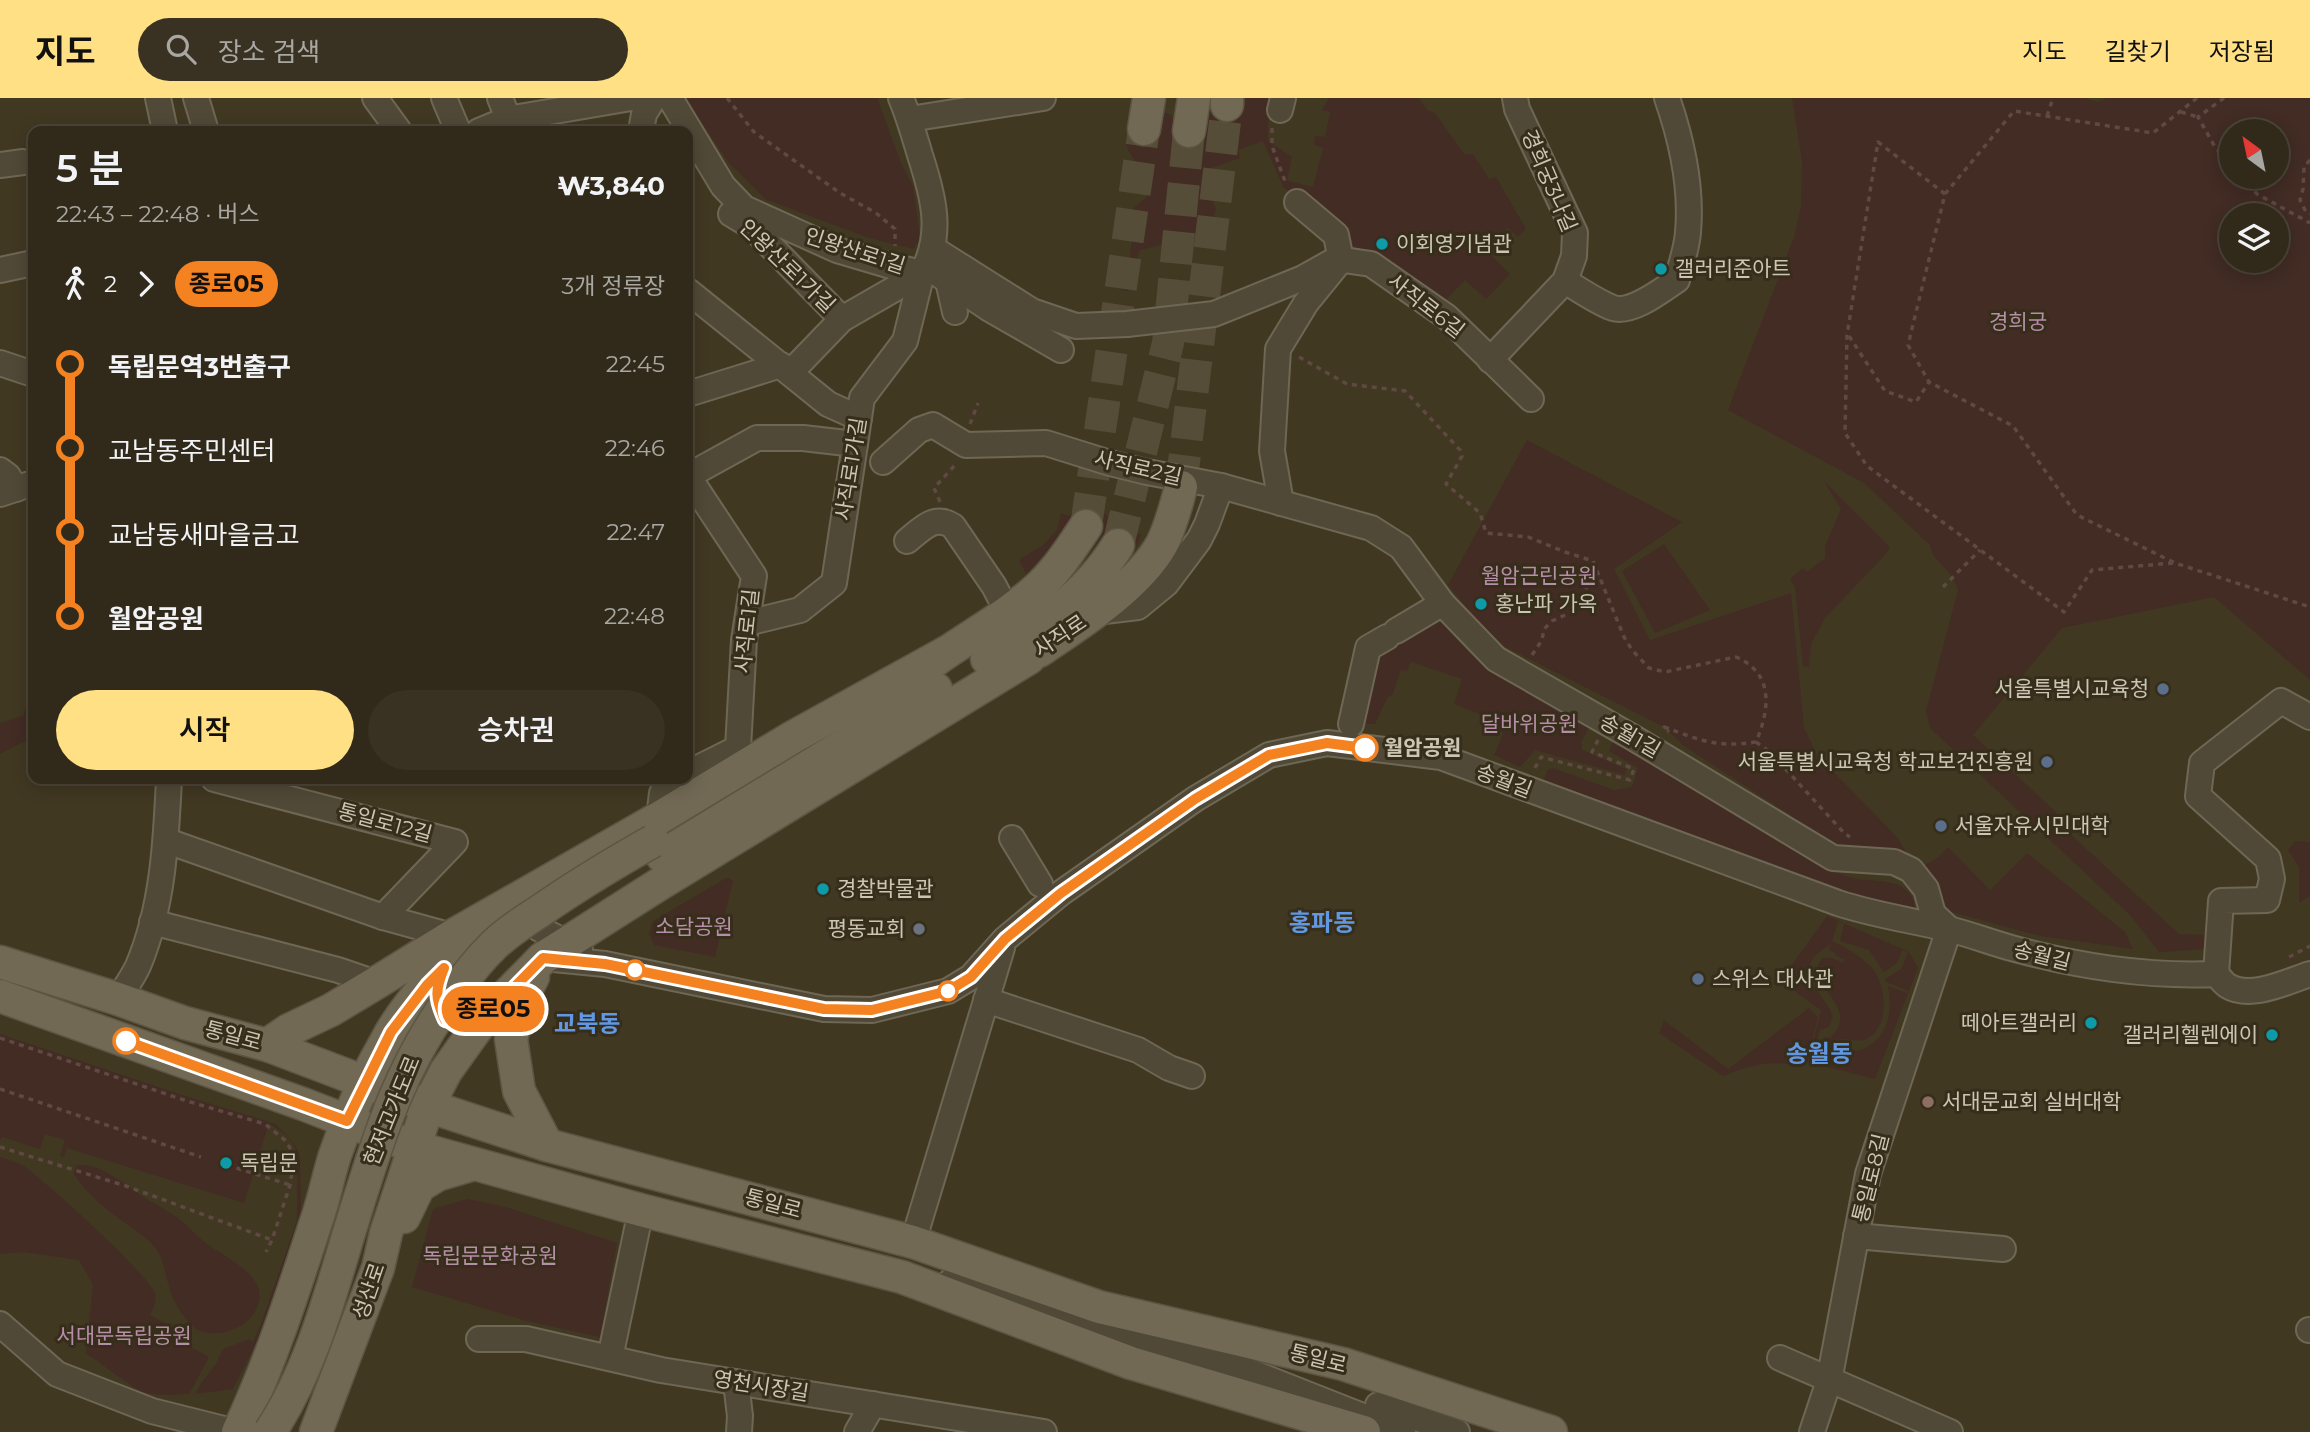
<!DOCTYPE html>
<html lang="ko">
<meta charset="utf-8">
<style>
:root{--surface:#312a1a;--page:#393223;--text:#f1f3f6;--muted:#a8a7a2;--line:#4c4639;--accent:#ffe084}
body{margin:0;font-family:Montserrat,"Noto Sans KR",sans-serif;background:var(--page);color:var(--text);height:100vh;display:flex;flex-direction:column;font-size:26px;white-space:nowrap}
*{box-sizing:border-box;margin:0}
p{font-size:23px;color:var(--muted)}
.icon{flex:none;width:38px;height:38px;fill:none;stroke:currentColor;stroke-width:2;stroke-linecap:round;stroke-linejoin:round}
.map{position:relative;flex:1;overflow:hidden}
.side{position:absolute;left:28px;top:28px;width:665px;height:658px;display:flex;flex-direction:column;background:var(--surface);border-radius:14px;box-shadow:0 4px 18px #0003,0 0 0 2px var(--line)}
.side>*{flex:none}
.badge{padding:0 14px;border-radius:23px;font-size:24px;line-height:46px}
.needle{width:46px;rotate:327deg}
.controls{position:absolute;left:2219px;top:21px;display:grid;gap:14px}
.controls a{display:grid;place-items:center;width:70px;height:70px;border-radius:50%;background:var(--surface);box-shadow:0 4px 18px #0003,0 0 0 2px var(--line);font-size:35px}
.map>.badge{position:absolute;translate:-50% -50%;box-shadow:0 0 0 4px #fff}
.legs{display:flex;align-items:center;gap:10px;height:77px;padding:0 28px;font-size:23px}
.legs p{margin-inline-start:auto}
.summary{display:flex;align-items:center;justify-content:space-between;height:119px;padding:0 28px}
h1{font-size:38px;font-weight:600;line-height:52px}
.cta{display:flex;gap:14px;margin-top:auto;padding:14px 28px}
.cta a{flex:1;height:80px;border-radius:42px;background:var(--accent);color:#111;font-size:28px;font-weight:600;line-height:80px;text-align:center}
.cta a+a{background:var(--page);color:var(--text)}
ul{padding:0 28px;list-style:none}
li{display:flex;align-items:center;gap:24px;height:84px;font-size:26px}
li i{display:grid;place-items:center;width:10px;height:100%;margin:0 9px;background:currentColor}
li i::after{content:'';width:18px;height:18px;margin:-9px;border:5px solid;border-radius:50%;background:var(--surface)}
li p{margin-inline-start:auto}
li:first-child i{background:linear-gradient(#0000 50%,currentColor 0)}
li:last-child i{background:linear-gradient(currentColor 50%,#0000 0)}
header{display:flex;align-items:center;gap:42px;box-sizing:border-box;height:98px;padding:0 35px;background:var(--accent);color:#111}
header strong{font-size:33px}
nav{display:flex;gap:38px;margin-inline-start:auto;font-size:24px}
.search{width:490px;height:63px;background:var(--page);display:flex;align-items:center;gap:18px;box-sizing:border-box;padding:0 24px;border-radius:38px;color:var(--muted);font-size:26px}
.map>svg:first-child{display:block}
.green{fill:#422c24;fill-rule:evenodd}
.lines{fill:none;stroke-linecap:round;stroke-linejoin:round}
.major-tunnel{stroke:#564d38;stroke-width:32;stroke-dasharray:32 16;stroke-linecap:butt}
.minor-casing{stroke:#6e6754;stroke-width:28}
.major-casing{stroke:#5d5543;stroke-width:35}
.path{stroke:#5f4942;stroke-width:3.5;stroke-dasharray:5 5;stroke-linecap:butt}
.minor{stroke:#514937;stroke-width:24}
.major{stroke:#716954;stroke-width:32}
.major-bridge-casing{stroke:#5d5543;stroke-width:35;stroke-linecap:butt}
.major-bridge{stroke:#716954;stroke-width:32}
.line-1-casing{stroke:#fff;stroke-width:16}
.line-1{stroke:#f58220;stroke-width:10}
.culture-dot{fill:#0f9aa8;stroke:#362e1b;stroke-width:2.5}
.service-dot{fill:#5c6f8a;stroke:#362e1b;stroke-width:2.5}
.stop-1-dot{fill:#fff;stroke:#f58220;stroke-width:3.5}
.worship-dot{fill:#6b7280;stroke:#362e1b;stroke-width:2.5}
.education-dot{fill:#8d6e63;stroke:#362e1b;stroke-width:2.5}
.labels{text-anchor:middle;stroke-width:6;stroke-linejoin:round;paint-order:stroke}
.street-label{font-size:21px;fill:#cbc5b3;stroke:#362e1b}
.poi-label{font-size:21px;fill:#cbc5b3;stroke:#362e1b;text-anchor:start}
.park-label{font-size:21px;fill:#b78ea7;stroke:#362e1b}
.stop-label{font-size:21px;font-weight:bold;fill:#cbc5b3;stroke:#362e1b;text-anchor:start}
.quarter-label{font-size:24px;font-weight:bold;fill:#6298e1;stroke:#362e1b}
</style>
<header>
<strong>지도</strong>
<div class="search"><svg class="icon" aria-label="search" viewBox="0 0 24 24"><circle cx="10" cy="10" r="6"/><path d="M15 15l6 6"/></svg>장소 검색</div>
<nav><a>지도</a><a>길찾기</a><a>저장됨</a></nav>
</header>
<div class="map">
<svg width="2310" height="1334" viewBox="0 0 2310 1334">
<rect width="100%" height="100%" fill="#413822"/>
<g class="green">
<path d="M685 0H877L901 65 913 88 920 140 913 151 869 140 765 101 729 65Z"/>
<path d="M1246 0H1273L1268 26V43L1292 59 1287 83 1313 89 1323 50 1314 47 1315 38 1325 39 1330 14 1322 12 1329 0H1419L1427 12 1435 15 1464 56H1473L1489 81 1496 79 1526 131 1518 139 1508 130 1486 152 1510 176 1486 201 1465 182 1441 207 1376 161 1368 152 1344 147 1327 115 1284 90 1263 43 1238 52 1240 60 1206 72 1215 98 1212 101 1216 112C1213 117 1212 124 1209 127 1196 142 1158 147 1140 152 1134 165 1135 183 1128 193L1121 192 1122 183 1130 160 1134 110 1149 97 1140 72 1127 50 1130 30 1165 15C1174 16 1174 23 1173 31L1194 34 1199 3 1216 8 1244 10Z"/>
<path d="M1792 0H2085L2098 4 2106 0H2310V582L2214 499 2062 530 1973 637 2058 716 2055 722 2167 825 2179 836 2207 837 2206 851 2159 854 2130 817 1930 630 1926 613 1958 492 1952 478 1933 457 1930 447 1864 385 1728 312 1794 139 1801 108 1802 63ZM2231 33H2277V79H2231ZM2231 117H2277V163H2231Z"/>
<path d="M1527 342 1682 424 1614 471 1650 542 1791 495 1804 630 1817 657 1897 739 1917 773 1898 753 1869 749 1842 750 1800 728 1790 717 1684 648 1664 629 1494 543 1448 487Z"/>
<path d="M1824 383 1890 449 1886 456 1825 520 1811 546 1809 569 1803 568 1795 489 1790 481 1803 470 1807 474 1825 460V448L1841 411Z"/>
<path d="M1075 410 1093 419 1098 412 1108 418 1107 425 1141 437 1133 456 1117 474 1126 451 1103 437 1086 459 1083 456 1078 422 1026 476 1019 462 1043 447 1057 432 1061 415 1069 418Z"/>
<path d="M1664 446 1710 512 1655 535 1622 473Z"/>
<path d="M1438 508C1443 517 1447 528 1454 537 1480 574 1548 606 1589 629L1581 645 1582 652 1626 671 1625 677 1535 652 1520 669 1494 657 1503 636 1492 621 1454 606 1462 581 1411 564 1407 573 1401 571 1393 596 1387 600 1375 626H1351L1368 550Z"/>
<path d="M26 607 33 608V639L0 656V625L24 617Z"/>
<path d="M1613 643 1826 769C1834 773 1843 777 1852 780 1877 785 1912 778 1915 811L1908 815 1541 687 1548 672 1553 670 1614 692 1632 689 1638 670 1609 653Z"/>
<path d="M2295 743 2310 744V798L2299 805V769L2288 752Z"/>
<path d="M1948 749 1990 792 2027 755 2125 834 2133 851 2041 838 1951 814 1940 802 1924 768 1938 759Z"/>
<path d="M726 780H730L733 783 715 859 654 847 649 836 653 823Z"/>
<path d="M1827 818 1909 854 1918 870 1875 981 1808 964 1821 912 1780 883ZM1838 824 1844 826 1840 843 1869 852 1884 874 1897 865 1902 852 1908 854 1901 871 1885 881 1886 884 1909 893 1907 895 1888 888C1893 916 1888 942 1858 953L1846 950 1842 960 1838 961 1819 958 1821 946 1830 947V952L1839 954 1842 941C1848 941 1858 944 1864 942 1891 932 1887 888 1872 870 1862 858 1844 849 1832 843ZM1831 846 1829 852 1835 855V857L1843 861 1846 857 1843 865 1832 860H1823C1797 886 1865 906 1830 940L1825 939 1819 952 1815 951 1820 932 1829 929 1833 918C1827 901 1800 880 1813 860 1816 855 1826 850 1831 846Z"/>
<path d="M1809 910 1818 919 1807 963 1802 969C1770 961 1753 967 1723 978L1659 935 1664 922 1728 971Z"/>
<path d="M0 936 182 997 276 1026 294 1045 300 1057 301 1122 263 1232 233 1291C213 1294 158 1301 141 1293 122 1283 105 1267 86 1256L93 1187 79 1162 23 1154 0 1156V1059C8 1062 18 1064 25 1069 46 1084 150 1177 155 1196 157 1203 153 1211 150 1217L170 1228 167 1236 209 1259 189 1296H195L202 1284 216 1266 223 1251 249 1241 253 1244 260 1229 297 1123V1055L293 1045 286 1037 269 1025 244 1105 67 1050 64 1059 60 1058 65 1042 45 1036 40 1051 2 1039 0 1043Z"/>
<path d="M76 1067C101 1065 122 1085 142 1098 154 1106 167 1112 178 1120 187 1127 194 1135 202 1142 223 1160 275 1178 255 1213 249 1225 238 1230 226 1234 217 1236 202 1236 195 1230 182 1220 172 1201 168 1185 164 1171 163 1158 153 1147 146 1139 136 1133 128 1127 107 1112 88 1098 74 1076Z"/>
<path d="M467 1101 506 1109 617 1145 600 1239 527 1223 412 1189 433 1111Z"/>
</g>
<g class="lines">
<g class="major-tunnel">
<path d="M1181 389 1227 7"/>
<path d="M1086 428 1144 31"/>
<path d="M1118 447 1168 245 1189 33"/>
</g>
<g class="minor-casing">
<g id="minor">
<path d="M158 0 165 33"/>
<path d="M196 0 206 33"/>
<path d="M375 0 399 33"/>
<path d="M444 0 458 33"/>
<path d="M500 0 513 33"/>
<path d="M670 0 723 88 744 110 837 152 891 168 922 175C944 136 933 97 920 57 914 37 909 19 901 0"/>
<path d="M1280 12 1283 0"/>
<path d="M910 21 1043 0"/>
<path d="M479 33 508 21 631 0"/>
<path d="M641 33 644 16 654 0"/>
<path d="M0 67 23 64"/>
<path d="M731 116 751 128 842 221"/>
<path d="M932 150 1032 213 1076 228 1127 226 1214 216 1303 180 1337 161 1371 166 1447 219 1531 301"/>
<path d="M926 168 988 210 1061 252"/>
<path d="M0 172 33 165"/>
<path d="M948 183 955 214"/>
<path d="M1565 183C1580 192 1597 204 1613 210 1632 216 1662 192 1677 182 1681 166 1687 150 1688 134 1692 89 1682 43 1667 0"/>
<path d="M688 193 828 306 859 320"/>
<path d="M1490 262 1565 183 1574 158 1575 135 1517 11 1515 0"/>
<path d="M0 265 33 276"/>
<path d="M790 275 842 221 922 175"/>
<path d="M688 296 781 267"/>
<path d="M883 364 919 332 933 327 966 347 1046 345 1110 365 1147 374 1221 388 1371 430 1401 449 1443 506 1496 561 1632 639 1833 760 1894 764 1911 772 1926 791 1933 816 1949 831 1868 1076 1829 1283 1812 1334"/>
<path d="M0 372 8 378 16 391"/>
<path d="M688 378 754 478 744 542 738 650 688 675"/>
<path d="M688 378 757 340H803L855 346"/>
<path d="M0 396 33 385"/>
<path d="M1281 405 1272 353 1278 251 1306 205 1341 162 1336 137 1297 104"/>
<path d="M907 443C922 431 934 416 953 428L994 488 1007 513"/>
<path d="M1096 514 1138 509 1166 486 1199 442 1207 426 1221 388"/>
<path d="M747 525 800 512 834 485 862 300 905 243 922 175"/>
<path d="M1396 533 1438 508"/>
<path d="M1351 626 1368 550 1387 539"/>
<path d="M214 681 455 744 383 819"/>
<path d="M659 720 662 695 678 681"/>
<path d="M1012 740 1040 786"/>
<path d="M167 743 383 819 452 838"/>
<path d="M530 806 527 813 538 830 580 852"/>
<path d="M152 824 338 872 376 885"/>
<path d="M543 860 605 866 824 911 872 912 948 893 971 879 1005 841 1061 795 1195 701 1269 657 1327 645 1441 659 1838 805C1874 817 1911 822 1948 831 1970 836 1992 845 2015 851 2081 869 2147 879 2216 876 2220 880 2224 886 2228 888 2251 902 2288 883 2310 876"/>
<path d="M2216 876 2221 803 2267 802 2272 781 2268 761 2198 698 2202 665 2281 603 2310 619"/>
<path d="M118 901C125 890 133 879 138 868 163 809 166 744 169 681"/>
<path d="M986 902 1138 952 1169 970 1192 978"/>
<path d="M1856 1138 2003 1151"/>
<path d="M913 1144 1002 850"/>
<path d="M951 1183 1241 1270 1403 1334"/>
<path d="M0 1226 57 1276 152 1313 236 1334"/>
<path d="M2309 1232H2310"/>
<path d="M479 1241H526L661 1272 1044 1334"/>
<path d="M610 1260 641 1112"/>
<path d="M1780 1260 1950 1334"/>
<path d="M736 1284 740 1318 739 1334"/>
<path d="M1378 1307 1457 1334"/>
<path d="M857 1334 873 1306"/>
</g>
</g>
<g class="major-casing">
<g id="major">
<path d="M1227 7V0"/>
<path d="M1144 31 1149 0"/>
<path d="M1189 33 1194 0"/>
<path d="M1039 553C1079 526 1138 489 1162 446 1171 428 1176 408 1181 389"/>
<path d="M987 561C1038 530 1086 499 1118 447"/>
<path d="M929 567C965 540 1007 519 1040 488 1058 471 1072 449 1086 428"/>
<path d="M662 758 936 591"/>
<path d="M0 864 118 901 185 925 267 947 428 1008 547 1047 913 1144 1099 1209 1343 1266 1551 1334"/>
<path d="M533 879 522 900 511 941 519 993 547 1047"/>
<path d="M0 898 303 1006 414 1049 641 1112 902 1179 1131 1265 1364 1334"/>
<path d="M267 947 289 932 331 912 376 885 452 838 659 720 793 639 947 554"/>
<path d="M404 1119 419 1088 437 1077 474 1066"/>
<path d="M238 1334C270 1266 293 1195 316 1124 324 1102 328 1079 335 1057 349 1015 368 974 390 936 412 898 446 865 479 836"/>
<path d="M316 1334 378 1170 386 1135 428 1008 446 973 484 920 543 860 658 787 1029 560"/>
</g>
</g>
<g class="path">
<path d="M727 0 754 34 840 95 876 115 895 131V148"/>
<path d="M2197 0 2153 35 2014 13 1945 96 1908 247 1929 284 2013 328 2077 417 2175 465 2310 509"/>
<path d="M2224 0 2198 19 2215 49 2231 67"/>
<path d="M2181 14 2198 19"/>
<path d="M2047 18 2053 0"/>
<path d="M1272 30V48L1286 86"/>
<path d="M2310 62 2304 69 2303 91 2300 102 2306 114 2310 116"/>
<path d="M2241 79 2257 96 2310 125"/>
<path d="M1945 96 1878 44 1847 237 1845 335 1867 368 2064 514 2092 472 2173 465"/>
<path d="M1849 238 1885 293 1916 304 1929 284"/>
<path d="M1299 259 1347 286 1405 293 1460 352 1462 358 1446 386 1480 415 1486 435 1528 439 1565 454 1593 463 1624 539 1632 552 1649 570 1665 574 1736 559C1774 575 1770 611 1756 644 1716 650 1700 642 1664 629L1669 634"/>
<path d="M970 326 978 305"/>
<path d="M940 404 934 390 956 366"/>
<path d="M1943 489 1980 452"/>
<path d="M1532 557 1542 542 1544 531 1552 523 1576 512 1596 469"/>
<path d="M1756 644 1770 654 1845 736 1850 739"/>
<path d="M1535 670 1541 659 1630 682 1634 671 1592 654 1598 642"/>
<path d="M2289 859 2310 848"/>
<path d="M0 940 187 1003 265 1026 286 1043 291 1052 293 1067 290 1087 272 1142 266 1154"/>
<path d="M0 991 201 1059"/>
<path d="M0 1049 126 1088 272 1142"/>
<path d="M227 1067 290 1087"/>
</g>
<use href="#minor" class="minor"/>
<use href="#major" class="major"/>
<g class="major-bridge-casing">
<path id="major-bridge" d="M270 1334C309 1275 328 1205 348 1138 376 1048 396 974 453 896 464 881 476 865 490 851 504 836 523 824 540 813 576 788 614 765 653 743"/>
</g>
<use href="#major-bridge" class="major-bridge"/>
</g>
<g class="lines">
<g class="line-1-casing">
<path id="line-1" d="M126 943 347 1023 391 934 427 887 444 870C435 892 435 900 445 922L472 929 484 920 543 860 605 866 824 911 872 912 948 893 971 879 1005 841 1061 795 1195 701 1269 657 1327 645 1365 650"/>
</g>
<use href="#line-1" class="line-1"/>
</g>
<g class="culture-dot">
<circle cx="1382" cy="146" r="7"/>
<circle cx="1661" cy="171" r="7"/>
<circle cx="1481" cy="506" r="7"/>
<circle cx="823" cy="791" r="7"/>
<circle cx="2091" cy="925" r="7"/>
<circle cx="2272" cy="937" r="7"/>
<circle cx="226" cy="1065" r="7"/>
</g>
<g class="service-dot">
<circle cx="2163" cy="591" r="7"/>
<circle cx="2047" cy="664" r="7"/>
<circle cx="1941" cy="728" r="7"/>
<circle cx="1698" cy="881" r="7"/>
</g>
<g class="stop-1-dot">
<circle cx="1365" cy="650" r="12"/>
<circle cx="635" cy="872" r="9"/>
<circle cx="948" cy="893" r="9"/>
<circle cx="126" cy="943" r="12"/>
</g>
<circle class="worship-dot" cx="919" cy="831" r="7"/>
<circle class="education-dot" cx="1928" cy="1004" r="7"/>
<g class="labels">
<g class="street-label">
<text transform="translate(1549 83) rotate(67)" y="7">경희궁3나길</text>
<text transform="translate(855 153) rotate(18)" y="7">인왕산로1길</text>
<text transform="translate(787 168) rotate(44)" y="7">인왕산로1가길</text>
<text transform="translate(1426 208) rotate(38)" y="7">사직로6길</text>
<text transform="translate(1138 370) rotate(13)" y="7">사직로2길</text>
<text transform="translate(851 371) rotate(-81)" y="7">사직로1가길</text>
<text transform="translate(747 533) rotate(-84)" y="7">사직로1길</text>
<text transform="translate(1060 538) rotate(-34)" y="7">사직로</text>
<text transform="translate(1630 638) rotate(30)" y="7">송월1길</text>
<text transform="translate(1504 683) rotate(21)" y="7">송월길</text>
<text transform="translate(385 725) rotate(15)" y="7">통일로12길</text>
<text transform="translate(2042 858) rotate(14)" y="7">송월길</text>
<text transform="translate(233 938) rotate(15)" y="7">통일로</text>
<text transform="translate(392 1013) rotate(-68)" y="7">현저고가도로</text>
<text transform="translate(1871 1080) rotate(-76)" y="7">통일로8길</text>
<text transform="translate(773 1106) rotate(15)" y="7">통일로</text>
<text transform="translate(369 1193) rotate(-71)" y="7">성산로</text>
<text transform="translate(1318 1261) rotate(14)" y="7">통일로</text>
<text transform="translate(761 1288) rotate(9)" y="7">영천시장길</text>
</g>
<g class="poi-label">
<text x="1396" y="153">이회영기념관</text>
<text x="1675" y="178">갤러리준아트</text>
<text x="1495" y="513">홍난파 가옥</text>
<text x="2149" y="598" text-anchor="end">서울특별시교육청</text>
<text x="2033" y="671" text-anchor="end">서울특별시교육청 학교보건진흥원</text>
<text x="1955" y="735">서울자유시민대학</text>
<text x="837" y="798">경찰박물관</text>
<text x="905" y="838" text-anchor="end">평동교회</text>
<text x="1712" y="888">스위스 대사관</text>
<text x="2077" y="932" text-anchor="end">떼아트갤러리</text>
<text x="2258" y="944" text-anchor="end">갤러리헬렌에이</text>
<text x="1942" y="1011">서대문교회 실버대학</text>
<text x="240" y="1072">독립문</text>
</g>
<g class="park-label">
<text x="2018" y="231">경희궁</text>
<text x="1539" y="485">월암근린공원</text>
<text x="1529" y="633">달바위공원</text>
<text x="694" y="836">소담공원</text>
<text x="490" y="1165">독립문문화공원</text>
<text x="124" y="1245">서대문독립공원</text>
</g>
<g class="stop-label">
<text x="1384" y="657">월암공원</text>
</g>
<g class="quarter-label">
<text x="1322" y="833">홍파동</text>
<text x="587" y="934">교북동</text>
<text x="1819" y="964">송월동</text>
</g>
</g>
</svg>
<div class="controls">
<a><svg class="needle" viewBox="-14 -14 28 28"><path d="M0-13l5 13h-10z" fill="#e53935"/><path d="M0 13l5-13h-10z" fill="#a8a7a2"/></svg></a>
<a><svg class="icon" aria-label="layers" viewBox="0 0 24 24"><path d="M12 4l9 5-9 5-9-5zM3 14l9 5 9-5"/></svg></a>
</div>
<b class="badge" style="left:493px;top:911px;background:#f58220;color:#111">종로05</b>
<section class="side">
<div class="summary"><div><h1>5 분</h1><p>22:43 – 22:48 · 버스</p></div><b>₩3,840</b></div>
<div class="legs"><svg class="icon" aria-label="walk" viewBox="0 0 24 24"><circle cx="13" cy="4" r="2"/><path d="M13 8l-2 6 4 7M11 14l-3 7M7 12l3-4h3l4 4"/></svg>2<svg class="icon" aria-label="forward" viewBox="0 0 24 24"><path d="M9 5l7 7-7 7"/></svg><b class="badge" style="background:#f58220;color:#111">종로05</b><p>3개 정류장</p></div>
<ul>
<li><i style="color:#f58220"></i><b>독립문역3번출구</b><p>22:45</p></li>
<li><i style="color:#f58220"></i><span>교남동주민센터</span><p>22:46</p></li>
<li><i style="color:#f58220"></i><span>교남동새마을금고</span><p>22:47</p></li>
<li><i style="color:#f58220"></i><b>월암공원</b><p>22:48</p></li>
</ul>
<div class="cta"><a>시작</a><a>승차권</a></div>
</section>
</div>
